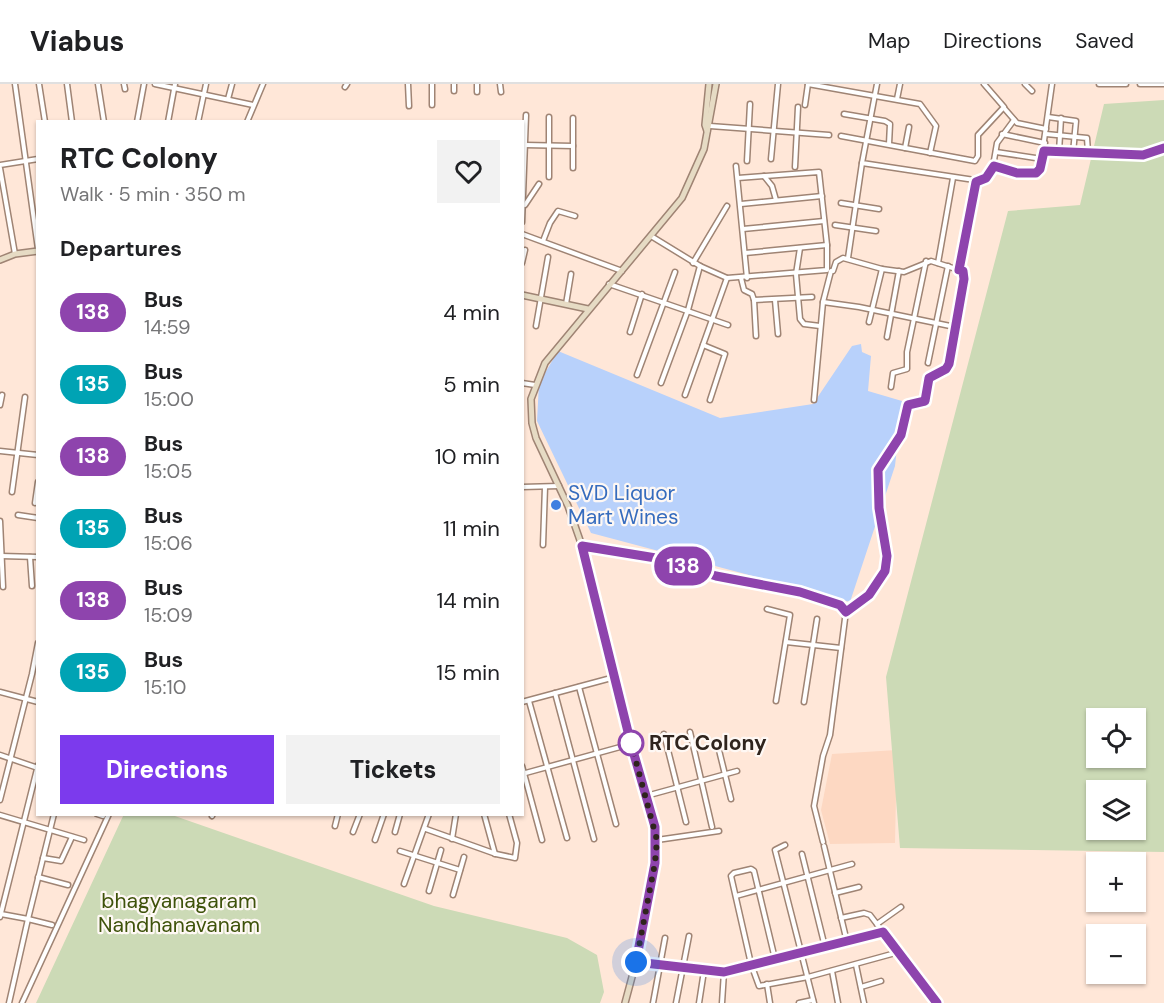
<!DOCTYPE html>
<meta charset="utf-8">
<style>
:root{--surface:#fff;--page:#f2f2f2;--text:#202124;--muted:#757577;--line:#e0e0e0;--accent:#7c3aed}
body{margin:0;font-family:"DM Sans",sans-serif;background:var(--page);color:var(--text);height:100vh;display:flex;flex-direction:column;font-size:22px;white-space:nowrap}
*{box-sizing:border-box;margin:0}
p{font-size:20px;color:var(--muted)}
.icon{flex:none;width:33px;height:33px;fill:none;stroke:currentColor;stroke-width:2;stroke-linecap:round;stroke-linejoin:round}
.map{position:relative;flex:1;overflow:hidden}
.side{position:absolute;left:36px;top:36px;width:488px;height:696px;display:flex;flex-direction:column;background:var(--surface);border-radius:0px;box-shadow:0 2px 4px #0004}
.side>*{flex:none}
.badge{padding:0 12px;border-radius:20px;font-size:21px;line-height:39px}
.fabs{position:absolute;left:1086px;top:624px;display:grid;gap:12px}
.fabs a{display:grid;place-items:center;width:60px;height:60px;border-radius:0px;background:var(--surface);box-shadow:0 2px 4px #0004;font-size:30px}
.you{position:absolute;width:30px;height:30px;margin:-15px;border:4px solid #fff;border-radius:50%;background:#1a73e8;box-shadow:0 0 0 9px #1a73e833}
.map>.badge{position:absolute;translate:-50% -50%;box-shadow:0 0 0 3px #fff}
h2{padding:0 24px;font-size:22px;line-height:54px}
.round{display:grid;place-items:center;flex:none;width:63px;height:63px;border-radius:0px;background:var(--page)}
.summary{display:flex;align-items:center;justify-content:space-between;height:102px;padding:0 24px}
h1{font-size:28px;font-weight:800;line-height:45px}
.action{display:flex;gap:12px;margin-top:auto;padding:12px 24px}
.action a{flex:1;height:69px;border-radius:0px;background:var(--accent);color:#fff;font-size:24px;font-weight:800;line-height:69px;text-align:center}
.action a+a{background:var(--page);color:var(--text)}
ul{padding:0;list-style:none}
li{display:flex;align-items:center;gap:18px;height:72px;padding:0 24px}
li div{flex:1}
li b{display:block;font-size:22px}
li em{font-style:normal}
li .badge{min-width:66px;font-weight:700;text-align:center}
header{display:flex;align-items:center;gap:36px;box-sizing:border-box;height:84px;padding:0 30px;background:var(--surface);border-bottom:2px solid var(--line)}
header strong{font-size:28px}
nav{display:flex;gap:33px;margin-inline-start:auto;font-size:21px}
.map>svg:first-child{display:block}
.built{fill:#fdd8c2}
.green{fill:#ccdab6;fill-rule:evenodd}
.water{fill:#b8d1fb}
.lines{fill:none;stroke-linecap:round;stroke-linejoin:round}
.street-casing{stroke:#9f8474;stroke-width:7}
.secondary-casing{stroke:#9f8474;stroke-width:8}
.street{stroke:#fff;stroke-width:4}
.secondary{stroke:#e6dbc4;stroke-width:5}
.line-casing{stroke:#fff;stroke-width:14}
.line{stroke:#8e44ad;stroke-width:9}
.walk{stroke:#2f241d;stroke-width:6;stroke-dasharray:0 10.8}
.shop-dot{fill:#3f7fe0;stroke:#fef8f4;stroke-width:2}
.stop-dot{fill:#fff;stroke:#8e44ad;stroke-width:3}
.labels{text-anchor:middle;stroke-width:4.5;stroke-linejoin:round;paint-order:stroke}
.shop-label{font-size:21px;fill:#366cbe;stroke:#fef8f4;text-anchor:start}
.stop-label{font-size:21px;font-weight:bold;fill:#2f241d;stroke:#fef8f4;text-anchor:start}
.park-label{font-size:21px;fill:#3e520a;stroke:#fef8f4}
</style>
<header>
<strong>Viabus</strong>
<nav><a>Map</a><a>Directions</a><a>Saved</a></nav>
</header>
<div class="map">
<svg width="1164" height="919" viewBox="0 0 1164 919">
<rect width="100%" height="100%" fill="#ffe7d8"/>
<path class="built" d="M897 666 895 759 830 760 821 726 832 670Z"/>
<g class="green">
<path d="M1164 16V768L900 764 886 593 1008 127 1080 121 1104 20ZM1096 634H1136V674H1096ZM1096 706H1136V746H1096Z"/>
<path d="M124 730 172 731 434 822 567 854 597 871 604 908 600 919H36Z"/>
</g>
<path class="water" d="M861 260 862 268 871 272 868 307 902 317 895 382 850 518 591 449 537 337 539 299 558 267 720 334 813 320 852 262Z"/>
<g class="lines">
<g class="street-casing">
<g id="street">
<path d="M15 0 38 165"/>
<path d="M39 0 45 38"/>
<path d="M67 0 72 38"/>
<path d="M98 0 104 38"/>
<path d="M124 0 125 5"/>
<path d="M155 0 253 21"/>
<path d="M408 0 409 22"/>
<path d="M432 0V21"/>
<path d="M454 0V7"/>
<path d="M477 0V8"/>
<path d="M500 0 501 8"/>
<path d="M808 0 920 20 936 42 930 69"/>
<path d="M877 0 862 79 981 97 992 88 997 59 1014 36"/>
<path d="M1025 0 1032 7"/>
<path d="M1099 0H1126"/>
<path d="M1140 0H1164"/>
<path d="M345 3 347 0"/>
<path d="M228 15 232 0"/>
<path d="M897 15 900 0"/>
<path d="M805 21 808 0"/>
<path d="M1004 24 1017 39 1046 45"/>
<path d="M844 30 885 37 890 40 889 60"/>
<path d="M1048 33 1076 37 1073 69"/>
<path d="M573 34V84"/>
<path d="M137 38 144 0"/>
<path d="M168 38 175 0"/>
<path d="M198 38 206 0"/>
<path d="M247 38 263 0"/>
<path d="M710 42 829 51"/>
<path d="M1002 50 1045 59"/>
<path d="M841 52 975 77 978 72V51L1004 23 984 0"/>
<path d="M525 61 573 62"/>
<path d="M905 64 909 43"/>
<path d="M1044 67 1085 70 1088 68 1087 54 1046 50"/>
<path d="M996 68 1042 75"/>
<path d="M1059 68 1061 34"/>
<path d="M1088 69 1143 71 1164 64"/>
<path d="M771 75 778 0"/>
<path d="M747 77 750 20"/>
<path d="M0 81 38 75"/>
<path d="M736 82 747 194"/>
<path d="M994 82 1017 89H1036L1040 85 1052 0"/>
<path d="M795 83 798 23"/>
<path d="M0 84 15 170"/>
<path d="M764 92 772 102 776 116"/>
<path d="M549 93V33"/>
<path d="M841 119 879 125"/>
<path d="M741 120 822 112"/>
<path d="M525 121 539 100"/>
<path d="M522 138 526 31"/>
<path d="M835 141 876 147"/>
<path d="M743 145 824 137"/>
<path d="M522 150 622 187"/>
<path d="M651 152 700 182 727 194 827 186V161L819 88 738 94"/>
<path d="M543 157 550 139 558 127 575 132"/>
<path d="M800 164 796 190 800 235 804 240 820 242"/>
<path d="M745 169 827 161"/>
<path d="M848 174 862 79"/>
<path d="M522 179 525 166"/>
<path d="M693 179 727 122"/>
<path d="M938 179 953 94"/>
<path d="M959 186 976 98"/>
<path d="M833 187 836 178 843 174 882 185 904 188 931 177 959 186 964 191 949 280 946 285 929 294 925 317 908 321 901 351 878 386 879 424 887 472 885 487 869 511 846 527"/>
<path d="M741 194 744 206 752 210 754 216 812 213"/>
<path d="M609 200 728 241"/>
<path d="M754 216 756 252"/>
<path d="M775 216 778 250"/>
<path d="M823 218 859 223 955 243"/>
<path d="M566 220 571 190"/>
<path d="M869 238 882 185"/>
<path d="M536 242 548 173"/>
<path d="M630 248 642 210"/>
<path d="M887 253 899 187"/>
<path d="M703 261 725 270 710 316"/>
<path d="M928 279 948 182"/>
<path d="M637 291 675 188"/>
<path d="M522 299 535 301"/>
<path d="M661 299 688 226 700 182"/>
<path d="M891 303 893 289 907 285V268L926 177"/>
<path d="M685 311 727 194"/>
<path d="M814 316 823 218 831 187"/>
<path d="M0 321 2 311"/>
<path d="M0 367 38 371"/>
<path d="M522 403 559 402"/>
<path d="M12 408 25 313"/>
<path d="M35 419 38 398"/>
<path d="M18 431 38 434"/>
<path d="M0 437 3 503"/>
<path d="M543 461 545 403"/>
<path d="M582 462 662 475 716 492 800 508 840 521 846 527 830 651 823 672 814 722 823 758"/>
<path d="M1 472 38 473"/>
<path d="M30 473 32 502"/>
<path d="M767 525 790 531 776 617"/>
<path d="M786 558 841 564"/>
<path d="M579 603 616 740"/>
<path d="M0 608 38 618"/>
<path d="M555 609 594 755"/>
<path d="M529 617 567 754"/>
<path d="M522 618 615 593"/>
<path d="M804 618 817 535"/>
<path d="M690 648 712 743"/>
<path d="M664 650 686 738"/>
<path d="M717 658 731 715"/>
<path d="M0 671 38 684"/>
<path d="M522 682 542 756"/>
<path d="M522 690 631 660"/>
<path d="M646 712 737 687"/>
<path d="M0 716 32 590 38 559"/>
<path d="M97 730 103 732"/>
<path d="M484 730 495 770"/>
<path d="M0 731 84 756"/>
<path d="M212 732 213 730"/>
<path d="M335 742 338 730"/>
<path d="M426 745 496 770 515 774 517 759 509 730"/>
<path d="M353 748 360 730"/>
<path d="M395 748 400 730"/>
<path d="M452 755 456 730"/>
<path d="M375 756 384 730"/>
<path d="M657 756 719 747"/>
<path d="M785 761 775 766 814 919"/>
<path d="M824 762 847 858"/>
<path d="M400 767 460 786"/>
<path d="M802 770 825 863"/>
<path d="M43 774 61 777 72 753"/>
<path d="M38 793 68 801"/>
<path d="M404 800 429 730"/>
<path d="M429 807 441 766"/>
<path d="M835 809 859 803"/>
<path d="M453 811 464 773"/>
<path d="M736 812 852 780"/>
<path d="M1 830 28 835 54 730"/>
<path d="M0 833 38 681"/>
<path d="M841 834 864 829 870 831 937 919"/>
<path d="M877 840 901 823"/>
<path d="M775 875 754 787 751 785 734 789 731 792 751 880 759 902 808 893 899 868"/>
<path d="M636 878 724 888 883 847"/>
<path d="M856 881 864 919"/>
<path d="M832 887 838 919"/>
<path d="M767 900 770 919"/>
<path d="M861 903 881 897"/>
<path d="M9 919 28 835 52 841"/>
<path d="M22 919 109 730"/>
<path d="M653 919 665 854"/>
<path d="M676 919 689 852"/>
<path d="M699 919 704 887"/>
<path d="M722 919 724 888"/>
<path d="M799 919 813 916"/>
</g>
</g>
<g class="secondary-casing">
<g id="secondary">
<path d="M707 47 705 41 709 0"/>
<path d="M0 176 15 170 38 167"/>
<path d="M522 211 588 225"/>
<path d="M625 919 636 878 655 779V743L631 660 582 462 568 422 536 354 532 339 531 315 545 279 682 114 704 65 716 0"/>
</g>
</g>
<use href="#street" class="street"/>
<use href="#secondary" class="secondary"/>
</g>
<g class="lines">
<g class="line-casing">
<path id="line" d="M937 919 883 848 724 888 636 878 655 779V743L631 660 582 462 662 475 716 492 800 508 840 521 846 528 869 511 885 487 887 472 879 424 878 386 901 351 908 321 925 317 929 294 946 285 949 280 964 195 963 187 959 186 976 98 986 94 994 82 1017 89H1036L1040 85 1044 67 1143 71 1164 64"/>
</g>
<use href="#line" class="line"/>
<path class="walk" d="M631 659 657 756 655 779 636 878"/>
</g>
<circle class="shop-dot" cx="556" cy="421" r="6"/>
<circle class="stop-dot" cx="631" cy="659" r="12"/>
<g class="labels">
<g class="shop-label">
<text x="568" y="416">SVD Liquor<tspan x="568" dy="24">Mart Wines</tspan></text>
</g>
<g class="stop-label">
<text x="649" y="666">RTC Colony</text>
</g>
<g class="park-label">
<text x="179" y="824">bhagyanagaram<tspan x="179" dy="24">Nandhanavanam</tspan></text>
</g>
</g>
</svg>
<div class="fabs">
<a><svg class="icon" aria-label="locate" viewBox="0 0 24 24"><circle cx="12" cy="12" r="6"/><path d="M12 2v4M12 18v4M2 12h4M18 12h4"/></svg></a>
<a><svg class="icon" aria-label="layers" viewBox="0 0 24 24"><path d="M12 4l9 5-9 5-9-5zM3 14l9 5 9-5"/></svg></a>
<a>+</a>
<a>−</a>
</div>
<div class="you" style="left:636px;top:878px"></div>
<b class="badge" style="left:683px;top:482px;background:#8e44ad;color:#fff">138</b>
<section class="side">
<div class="summary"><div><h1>RTC Colony</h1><p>Walk · 5 min · 350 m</p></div><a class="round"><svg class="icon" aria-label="heart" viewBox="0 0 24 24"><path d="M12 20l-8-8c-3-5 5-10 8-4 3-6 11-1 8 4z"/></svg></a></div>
<h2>Departures</h2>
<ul>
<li><span class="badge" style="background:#8e44ad;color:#fff">138</span><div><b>Bus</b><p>14:59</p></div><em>4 min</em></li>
<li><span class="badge" style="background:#00a3b4;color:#fff">135</span><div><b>Bus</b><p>15:00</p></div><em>5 min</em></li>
<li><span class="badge" style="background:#8e44ad;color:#fff">138</span><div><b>Bus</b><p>15:05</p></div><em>10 min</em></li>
<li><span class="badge" style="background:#00a3b4;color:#fff">135</span><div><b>Bus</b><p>15:06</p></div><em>11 min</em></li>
<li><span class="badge" style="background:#8e44ad;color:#fff">138</span><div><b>Bus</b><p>15:09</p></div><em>14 min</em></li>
<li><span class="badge" style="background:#00a3b4;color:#fff">135</span><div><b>Bus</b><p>15:10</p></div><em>15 min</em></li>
</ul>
<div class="action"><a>Directions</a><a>Tickets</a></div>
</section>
</div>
